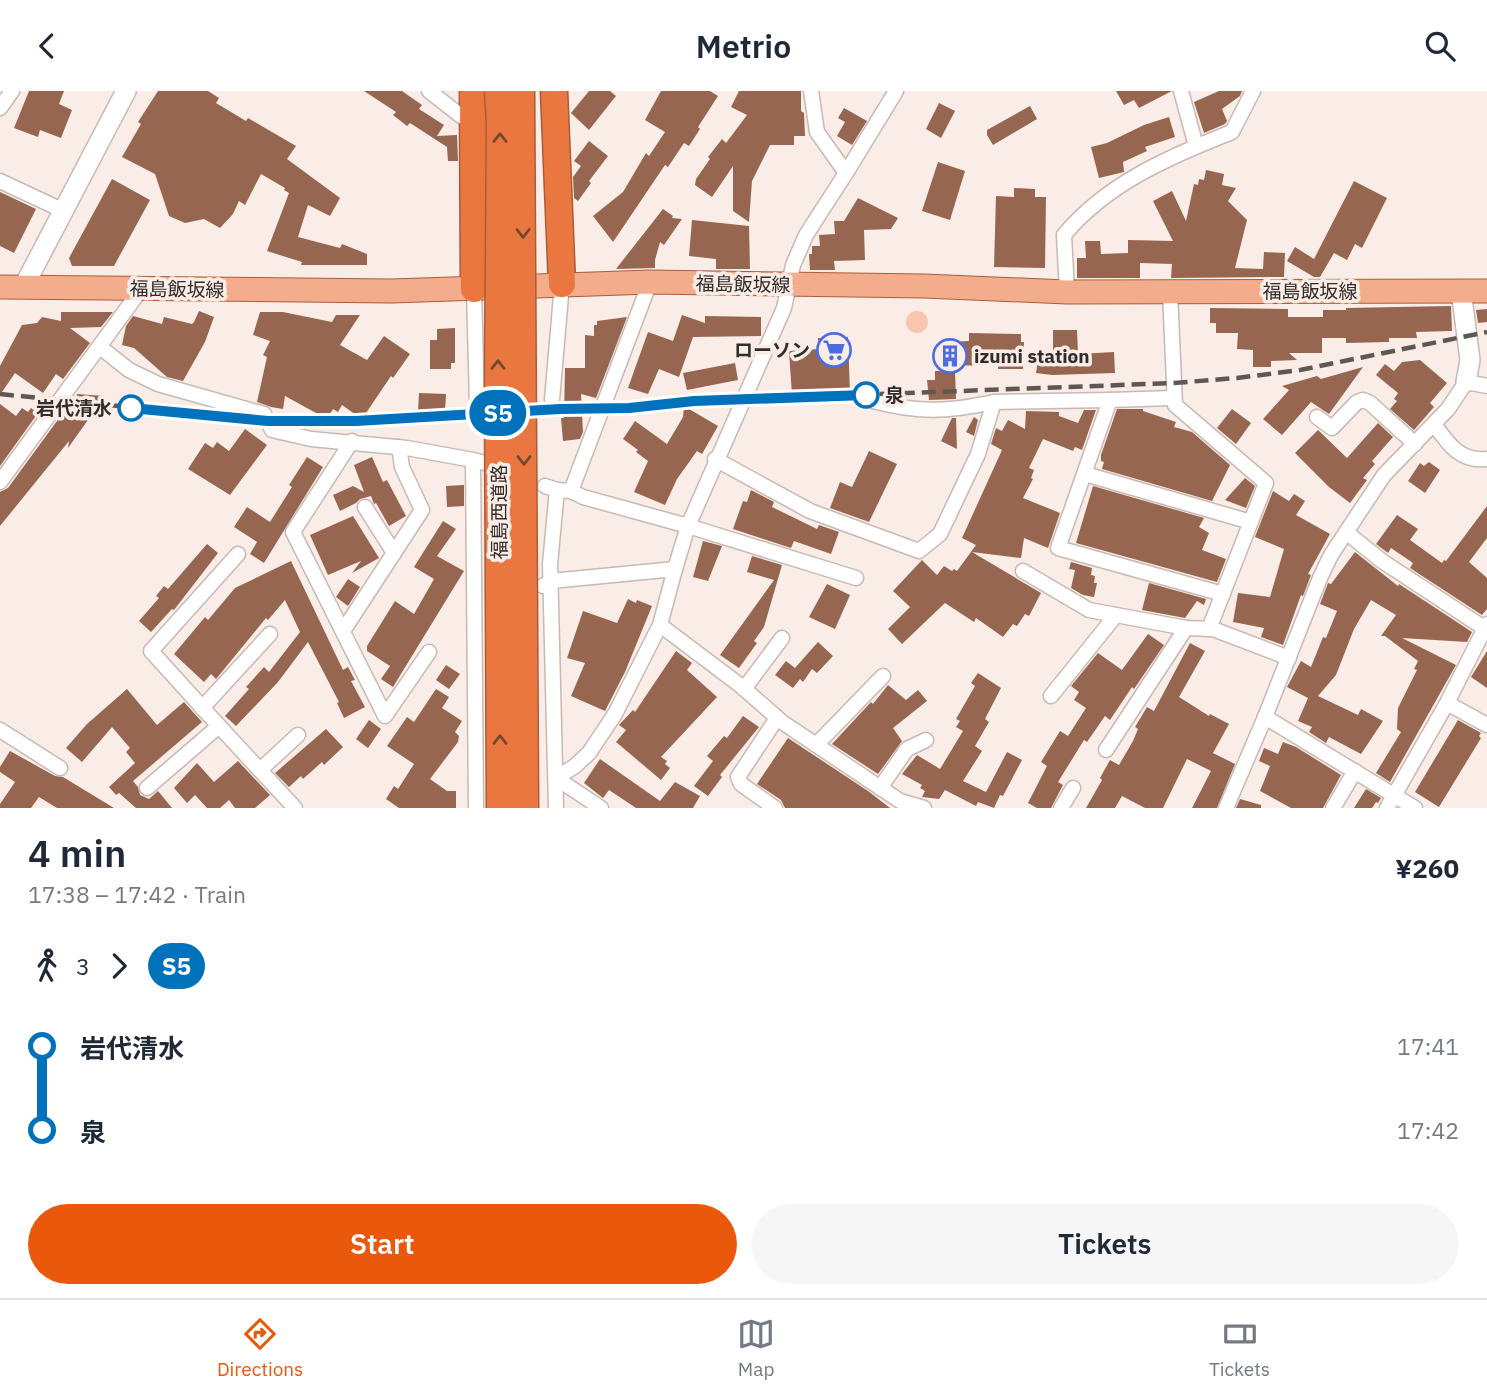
<!DOCTYPE html>
<meta charset="utf-8">
<style>
:root{--surface:#fff;--page:#f6f6f7;--text:#1f2937;--muted:#747a83;--line:#e0e1e3;--accent:#ea580c}
body{margin:0;font-family:"IBM Plex Sans","Noto Sans JP",sans-serif;background:var(--page);color:var(--text);height:100vh;display:flex;flex-direction:column;font-size:26px;white-space:nowrap}
*{box-sizing:border-box;margin:0}
p{font-size:23px;color:var(--muted)}
.icon{flex:none;width:38px;height:38px;fill:none;stroke:currentColor;stroke-width:2;stroke-linecap:round;stroke-linejoin:round}
.map{position:relative;height:717px;overflow:hidden}
.sheet{display:flex;flex-direction:column;background:var(--surface);flex:1}
.sheet>*{flex:none}
.badge{padding:0 14px;border-radius:23px;font-size:24px;line-height:46px}
.map>.badge{position:absolute;translate:-50% -50%;box-shadow:0 0 0 4px #fff}
.legs{display:flex;align-items:center;gap:10px;height:77px;padding:0 28px;font-size:23px}
.legs p{margin-inline-start:auto}
.overview{display:flex;align-items:center;justify-content:space-between;height:119px;padding:0 28px}
h1{font-size:38px;font-weight:600;line-height:52px}
.cta{display:flex;gap:14px;margin-top:auto;padding:14px 28px}
.cta a{flex:1;height:80px;border-radius:42px;background:var(--accent);color:#fff;font-size:28px;font-weight:600;line-height:80px;text-align:center}
.cta a+a{background:var(--page);color:var(--text)}
ul{padding:0 28px;list-style:none}
li{display:flex;align-items:center;gap:24px;height:84px;font-size:26px}
li i{display:grid;place-items:center;width:10px;height:100%;margin:0 9px;background:currentColor}
li i::after{content:'';width:18px;height:18px;margin:-9px;border:5px solid;border-radius:50%;background:var(--surface)}
li p{margin-inline-start:auto}
li:first-child i{background:linear-gradient(#0000 50%,currentColor 0)}
li:last-child i{background:linear-gradient(currentColor 50%,#0000 0)}
header{display:flex;justify-content:space-between;align-items:center;height:91px;padding:0 28px;background:var(--surface);font-size:32px;font-weight:600}
.dock{display:flex;justify-content:space-around;align-items:center;height:98px;border-top:2px solid var(--line);background:var(--surface);font-size:19px;color:var(--muted)}
.dock a{display:grid;justify-items:center;gap:4px}
.dock .active{color:var(--accent)}
.map>svg:first-child{display:block}
.green{fill:#f9c5af}
.building{fill:#976651}
.lines{fill:none;stroke-linecap:round;stroke-linejoin:round}
.street-casing{stroke:#c7b9b3;stroke-width:17}
.secondary-casing{stroke:#c7b9b3;stroke-width:22}
.primary-casing{stroke:#aa5d38;stroke-width:25}
.highway-casing{stroke:#aa5d38;stroke-width:29}
.street{stroke:#fff;stroke-width:14}
.secondary{stroke:#fff;stroke-width:19}
.primary{stroke:#f3ad8c;stroke-width:23}
.highway{stroke:#eb7740;stroke-width:26}
.rail{stroke:#5e5754;stroke-width:4.5;stroke-dasharray:14 7;stroke-linecap:butt}
.highway-bridge-casing{stroke:#aa5d38;stroke-width:29;stroke-linecap:butt}
.highway-bridge{stroke:#eb7740;stroke-width:26}
.oneway{stroke:#734732}
.line-1-casing{stroke:#fff;stroke-width:16}
.line-1{stroke:#0072bc;stroke-width:10}
.stop-1-dot{fill:#fff;stroke:#0072bc;stroke-width:3.5}
.labels{text-anchor:middle;stroke-width:7;stroke-linejoin:round;paint-order:stroke}
.street-label{font-size:19px;fill:#322d2a;stroke:#faece6}
.poi-label{font-size:19px;font-weight:bold;fill:#322d2a;stroke:#faece6;text-anchor:end}
.stop-label{font-size:19px;font-weight:bold;fill:#322d2a;stroke:#faece6;text-anchor:start}
</style>
<header><svg class="icon" aria-label="back" viewBox="0 0 24 24"><path d="M15 5l-7 7 7 7"/></svg>Metrio<svg class="icon" aria-label="search" viewBox="0 0 24 24"><circle cx="10" cy="10" r="6"/><path d="M15 15l6 6"/></svg></header>
<div class="map">
<svg width="1487" height="717" viewBox="0 0 1487 717">
<rect width="100%" height="100%" fill="#faece6"/>
<circle class="green" cx="917" cy="231" r="11"/>
<g class="building">
<path d="M29 0H64L59 13 72 19 61 47 40 39 38 46 14 37Z"/>
<path d="M158 0H208L219 7 216 12 246 30 248 27 296 55 287 68 340 107 330 125 308 114 298 146 340 157 342 153 367 163V174H301L302 171 267 160 289 102 284 99 285 97 261 83 245 114 239 110 233 123 220 137 204 128 185 132 169 125 155 83 122 66 141 33 138 31Z"/>
<path d="M364 0H402L422 14 419 18 444 34 437 45 457 44 458 70H448L447 56 410 32 407 35 393 24 396 21Z"/>
<path d="M589 0H610L616 5 589 39 571 22Z"/>
<path d="M661 0H710L718 5 698 36 700 38 689 55 684 52 668 76 665 74 613 151 593 125 623 101 646 62 649 65 665 41 645 29Z"/>
<path d="M739 0H801V20L804 22 805 45H794V54H770L752 90 749 131 733 120V75L712 106 695 94 696 88 710 68 708 66 722 48 726 52 747 24 731 16Z"/>
<path d="M1116 0H1172L1139 17 1134 9 1124 14Z"/>
<path d="M1219 0H1242L1240 5 1222 18 1227 30 1225 33 1204 42 1194 11Z"/>
<path d="M939 12 955 20 941 47 926 38Z"/>
<path d="M1030 15 1037 28 993 54 987 44V39Z"/>
<path d="M844 17 867 30 852 54 837 45 845 31 838 27Z"/>
<path d="M1169 26 1175 46 1145 56 1147 60 1123 71 1124 81 1099 87 1091 56 1107 52 1144 34Z"/>
<path d="M589 50 608 65 589 90 591 92 578 110 574 107 573 86 581 75 574 70Z"/>
<path d="M938 71 965 80 950 129 922 120Z"/>
<path d="M1206 79 1224 83 1222 94 1236 97 1228 110 1247 129 1235 177 1263 178 1264 161 1285 162 1284 186 1171 187 1172 173 1140 172V187H1077V167H1086L1085 150H1100L1101 163 1128 162V149L1173 150 1153 110 1172 100 1186 130 1194 93 1198 94 1199 88 1204 89Z"/>
<path d="M112 88 150 109 114 175H72L69 167Z"/>
<path d="M1354 90 1387 107 1362 157 1355 153 1347 169 1334 162 1320 186H1314L1287 170 1295 156 1314 168Z"/>
<path d="M1014 97 1035 98V106H1046L1045 177 994 176 996 105 1014 106Z"/>
<path d="M0 101 36 118 14 162 0 155Z"/>
<path d="M858 107 898 127 891 138 864 139 865 169 834 170 835 179H810L809 163H812V155H820L819 144 835 143 834 130H844Z"/>
<path d="M663 118 673 125 672 127 682 128 664 154 660 151 655 169V177L616 178Z"/>
<path d="M692 129 749 135 750 178H716V168L689 165Z"/>
<path d="M1451 215 1452 240 1416 241 1417 247H1389V251L1346 252V247H1322V262H1289L1297 269 1271 270V276H1253V259L1237 258 1238 242H1216V232H1210V217L1288 218V226H1323V219H1346V217Z"/>
<path d="M1487 218V231L1478 232 1476 219Z"/>
<path d="M199 220 214 226 205 251 183 290 167 286 134 257 122 254 126 235 133 225 162 233 164 226 192 233 194 231Z"/>
<path d="M61 221H113L101 236 70 237 90 252 63 288 56 283 43 302 15 282 0 304V275L22 234 37 232 42 226 61 230Z"/>
<path d="M260 221H283L332 231 336 224H360L340 254 367 269 384 245 410 263 393 287 391 285 362 328 342 314 338 321 333 318 327 328 285 305 283 318 271 316 257 311 267 266 263 264 270 250 253 244Z"/>
<path d="M682 224 705 232V225L761 226V245L693 246 679 286 659 278 648 303 628 297 648 241 673 250Z"/>
<path d="M627 226 596 307 581 303 583 341 580 348 563 350 561 327H564L565 277H585V244L594 245V234H597V230Z"/>
<path d="M455 237V272H451V278H430V249H437V238Z"/>
<path d="M1053 239H1077L1078 263 1114 261 1115 282 1052 284 1036 282 1038 269H1053Z"/>
<path d="M969 242 1021 243V251H1024L1023 278H998V275L946 274 945 251 969 250Z"/>
<path d="M848 246 850 302 792 304 789 260 819 258 818 247Z"/>
<path d="M1420 269 1447 292 1430 312 1434 316 1414 339 1390 318 1397 310 1394 308 1398 302 1376 284 1385 273 1394 280 1402 271Z"/>
<path d="M735 272 738 289 687 299 683 282Z"/>
<path d="M1363 276 1329 323 1311 311 1282 344 1263 328 1289 299 1282 295 1317 285 1321 288Z"/>
<path d="M955 279 956 308 929 309 927 289H935V280Z"/>
<path d="M419 302 446 303 445 321 418 320Z"/>
<path d="M77 303 105 305 68 357 69 350 0 435V401L8 397 65 319 72 324Z"/>
<path d="M0 313 16 325 22 317 28 321 31 317 38 322 0 375Z"/>
<path d="M684 315 718 335 702 363 697 360 677 388 665 414 634 401 648 370 636 361 638 359 623 348 635 330 667 353 683 326Z"/>
<path d="M1117 318H1143V320L1176 331 1174 336 1192 341 1230 374 1212 410 1102 378 1104 371 1101 370V364Z"/>
<path d="M1232 318 1251 332 1236 353 1217 337Z"/>
<path d="M1084 319H1096L1082 359 1075 356 1073 360 1043 348 1029 377 1034 379 1031 387 1033 388 1023 407 1060 422 1048 457 1024 447 1021 467 972 461 1041 502 1029 525 1025 523 1017 535 1013 533 1003 546 976 527 974 531 945 512 902 553 888 538 910 516 893 500 922 469 937 484 944 475 952 480 954 478 957 480 976 454 962 447 1002 359 991 353 996 337 1002 340 1008 329 1025 338 1026 320 1059 321V325L1078 332Z"/>
<path d="M974 326 978 329 974 345 966 341Z"/>
<path d="M952 327H956L957 358 941 350Z"/>
<path d="M1378 332 1393 346 1372 370 1375 373 1363 387 1367 389 1350 412 1329 396 1295 362 1318 339 1347 367Z"/>
<path d="M245 338 267 354 230 404 188 378 205 352 213 357 217 351 229 360Z"/>
<path d="M869 360 897 373 869 431 830 417 840 391 852 396Z"/>
<path d="M307 366 323 376 264 472 250 463 257 451 234 436 247 416 270 431 292 396 289 394Z"/>
<path d="M372 366 383 391 387 389 406 425 389 435 376 412 374 413 371 405 360 408 356 412 340 420 333 404 353 395 364 401 354 374Z"/>
<path d="M1429 371 1440 379 1425 402 1408 390 1420 372 1424 375Z"/>
<path d="M1245 387 1255 395 1246 417 1225 409Z"/>
<path d="M464 394V415L447 416 446 395Z"/>
<path d="M1093 395 1204 427 1199 436 1209 442 1202 459 1226 468 1217 491 1076 452Z"/>
<path d="M751 399 774 411 772 416 817 438 819 434 839 441 831 463 794 450 791 457 733 438 743 410 747 411Z"/>
<path d="M1273 400 1289 410 1294 403 1305 410 1296 424 1330 443 1308 483 1311 484 1303 505 1301 504 1283 554 1261 546 1264 537 1233 531 1238 502 1270 506 1284 458 1255 446Z"/>
<path d="M1487 415V447L1469 471 1487 487V518L1482 524 1410 477 1413 472 1391 457 1388 462 1376 453 1397 424 1418 438 1410 449 1442 472 1444 469 1446 470Z"/>
<path d="M353 425 379 467 352 482 361 470 328 484 310 444Z"/>
<path d="M443 430 456 438 437 465 464 480 393 596 381 588 390 575 367 560V555L395 510 414 523 434 488 414 476Z"/>
<path d="M703 450 722 455 708 490 693 486Z"/>
<path d="M207 453 218 462 174 519 172 518 151 541 139 530 159 507 156 505 164 495 168 498Z"/>
<path d="M1355 461 1398 495 1399 493 1472 541 1467 551 1402 547 1456 574 1390 691 1376 682 1401 641 1397 638 1398 617 1417 579 1414 578 1418 570 1385 545H1381L1396 524 1371 509 1354 538 1336 584 1318 605 1358 624 1361 618 1383 630 1361 663 1329 646 1326 652 1309 641 1312 636 1298 630 1308 607 1287 596 1301 570 1311 576 1323 546 1326 547 1337 520 1320 513 1328 492 1331 493Z"/>
<path d="M752 465 782 474 764 536 754 550 757 552 739 577 720 564 774 489 747 481Z"/>
<path d="M291 470 343 579 348 576 355 589 351 590 365 616 344 627 337 612 339 611 308 551 278 591 236 635 225 625 249 598 246 596 264 576 269 581 300 541 285 509 268 529 266 527 216 588 211 583 204 591 174 563 205 526 208 529 235 497Z"/>
<path d="M1071 471 1092 477 1091 484 1095 485 1094 492H1097L1094 506 1083 504 1071 497 1075 479 1069 478Z"/>
<path d="M348 488 360 496 348 515 336 506Z"/>
<path d="M1149 492 1206 508 1204 514 1197 510 1185 527 1142 519Z"/>
<path d="M827 493 850 504 835 538 809 526Z"/>
<path d="M628 508 636 512 637 509 652 515 625 581 605 620 571 605 585 572 567 567 583 520 617 532Z"/>
<path d="M1148 543 1164 554 1134 598 1132 596 1110 629 1105 625 1087 651 1084 649 1058 691 1063 694 1051 717H1037L1028 712 1047 675 1041 671 1060 640 1068 645 1086 617 1074 609 1079 601 1071 595 1098 562 1122 579Z"/>
<path d="M818 551 833 565 817 582 812 578 803 591 800 588 793 597 775 584 786 570 795 577Z"/>
<path d="M1190 552 1205 560 1179 606 1209 625 1210 623 1229 633 1213 662 1235 673 1217 717H1192L1211 680 1187 668 1163 717H1145L1122 705 1115 717H1086L1102 689 1100 687 1110 669 1119 674 1133 650 1138 638 1135 636 1147 616 1154 620Z"/>
<path d="M676 560 692 572 687 579 717 606 661 666 667 670 665 673 670 677 661 689 616 651 626 639 619 634 633 619 635 621Z"/>
<path d="M1487 560V597L1471 586Z"/>
<path d="M446 574 460 583 449 598 436 589Z"/>
<path d="M978 582 1001 597 985 628 989 631 975 655 982 660 963 690 986 701 1007 661 1022 669 1003 705 1000 704 994 717 978 711 976 715 945 699 939 708 922 706 925 700 920 697 922 694 902 683 917 664 940 678 963 640 956 636 960 630 956 628 975 595 971 592Z"/>
<path d="M888 594 906 609 918 599 927 610 893 637 902 650 878 683 832 653 871 611 873 613Z"/>
<path d="M127 598 157 634 184 611 202 631 133 690 138 696 140 704 149 708 158 700 172 717H136L119 702 116 704 109 696 135 672 126 661 130 657 112 636 82 671 66 657 87 633Z"/>
<path d="M436 598 449 606 442 617 462 630 455 641 459 645 458 651 430 688 447 700H456V717H399L386 708 394 695 398 698 414 673 387 655 407 626 414 631Z"/>
<path d="M743 625 759 636 720 684 722 686 708 705 694 695 713 670 707 665 724 645 727 647Z"/>
<path d="M369 629 381 638 368 657 356 648Z"/>
<path d="M1458 629 1481 642 1479 645 1481 647 1439 716 1415 701Z"/>
<path d="M326 638 343 656 324 674 322 671 303 688 301 685 289 696 275 682Z"/>
<path d="M788 647 868 700 890 717H785L781 709 757 693Z"/>
<path d="M1283 651 1296 656 1341 684 1323 717H1291L1260 700 1270 675 1259 670 1264 657 1278 663Z"/>
<path d="M10 660 55 685 63 686 114 717H57L39 706 31 717H0V713L15 691 0 681V676Z"/>
<path d="M600 668 660 710 675 691 700 705 693 717H636L609 699 603 707 584 692Z"/>
<path d="M238 670 270 704 255 717H235L229 709 220 717H207L195 704 187 712 174 697 197 672 214 691Z"/>
<path d="M1366 698 1381 707 1378 712 1376 711 1372 717H1354Z"/>
<path d="M1240 708 1261 714V717H1236Z"/>
</g>
<g class="lines">
<g class="street-casing">
<g id="street">
<path d="M429 0 461 25 473 30"/>
<path d="M1181 0 1196 55"/>
<path d="M0 17 12 0"/>
<path d="M846 82 896 0"/>
<path d="M0 90 62 119"/>
<path d="M474 198 477 314"/>
<path d="M1067 201 1064 144C1107 92 1171 65 1232 41L1253 0"/>
<path d="M1170 201 1175 314 1266 392 1209 538"/>
<path d="M100 256 129 279 158 293 264 323 272 339 311 348 407 357 473 369"/>
<path d="M1173 307 1110 309 1058 457 1223 503"/>
<path d="M552 309 562 193"/>
<path d="M994 311 1110 309"/>
<path d="M1317 326 1332 337 1357 311 1363 309 1370 312 1415 353"/>
<path d="M1434 333C1448 353 1460 371 1487 368"/>
<path d="M352 350 293 441 385 625 429 561"/>
<path d="M715 368 810 420 919 460 940 443 978 363 994 311C947 321 919 322 873 310"/>
<path d="M1085 383 1251 431"/>
<path d="M0 391 142 197"/>
<path d="M545 395 557 399 550 473 556 717"/>
<path d="M557 399 571 400 583 406 688 435 856 487"/>
<path d="M571 400 650 191"/>
<path d="M365 416 394 462"/>
<path d="M1346 441 1382 470 1487 539"/>
<path d="M1023 480 1089 519 1186 537 1213 538 1289 567"/>
<path d="M543 495 551 490 675 478 688 435 784 217 793 174 806 144 846 82 817 41 811 0"/>
<path d="M660 534 741 595 782 631 900 710 924 717"/>
<path d="M343 540 422 419 402 376 399 356"/>
<path d="M744 598 782 547"/>
<path d="M1051 605 1116 524"/>
<path d="M1447 612 1487 634"/>
<path d="M202 617 270 543"/>
<path d="M1265 626 1415 717"/>
<path d="M219 635 151 560 238 463"/>
<path d="M0 639 60 677"/>
<path d="M816 654 883 585"/>
<path d="M1106 659 1186 537"/>
<path d="M260 679 298 644"/>
<path d="M556 687 575 675 589 662 615 623 660 534 675 478"/>
<path d="M556 687 601 717"/>
<path d="M147 697 219 635 295 717"/>
<path d="M880 697 907 658 926 649"/>
<path d="M476 717 473 369 485 372"/>
<path d="M775 717 741 693 738 686 777 627"/>
<path d="M1061 717 1073 697"/>
<path d="M1226 717 1265 626 1320 487 1331 464 1384 384 1448 318 1466 291 1487 295"/>
<path d="M1333 717 1355 680"/>
<path d="M1387 717 1447 612 1487 533"/>
</g>
</g>
<g class="secondary-casing">
<g id="secondary">
<path d="M24 195 126 0"/>
<path d="M1461 199 1470 269 1466 291"/>
</g>
</g>
<g class="primary-casing">
<path id="primary" d="M0 196 392 200 650 191 924 195 1067 201 1487 200"/>
</g>
<g class="highway-casing">
<g id="highway">
<path d="M473 0 474 198"/>
<path d="M554 0 562 193"/>
</g>
</g>
<use href="#street" class="street"/>
<use href="#secondary" class="secondary"/>
<use href="#primary" class="primary"/>
<use href="#highway" class="highway"/>
<path class="rail" d="M0 303 268 330 419 328 560 318 629 317 694 310 1174 292 1237 287 1300 279 1487 241"/>
<g class="highway-bridge-casing">
<g id="highway-bridge">
<path d="M498 0 500 33 498 300 500 717"/>
<path d="M521 0 525 717"/>
</g>
</g>
<use href="#highway-bridge" class="highway-bridge"/>
</g>
<defs><path id="oneway-chevron" d="M-2-3.5L2.5 0L-2 3.5" fill="none" stroke-width="1.6" stroke-linecap="round" stroke-linejoin="round" transform="scale(1.75)"/></defs>
<g class="oneway">
<use href="#oneway-chevron" transform="translate(500 47) rotate(-90)"/>
<use href="#oneway-chevron" transform="translate(523 142) rotate(90)"/>
<use href="#oneway-chevron" transform="translate(498 274) rotate(-90)"/>
<use href="#oneway-chevron" transform="translate(524 369) rotate(90)"/>
<use href="#oneway-chevron" transform="translate(500 649) rotate(-90)"/>
</g>
<g class="lines">
<g class="line-1-casing">
<path id="line-1" d="M131 317 268 330H356L560 318 629 317 694 310 866 304"/>
</g>
<use href="#line-1" class="line-1"/>
</g>
<defs>
<g id="supermarket-ring" transform="scale(1.75)"><circle r="9.5" fill="#faece6" stroke="#4c6ce0" stroke-width="1.5"/><path d="M-6-5.5h2.5l.6 2H6L4.5 2H-2.5L-4.4-4H-6ZM-1.5 3.2a1.3 1.3 0 1 0 .1 0ZM3 3.2a1.3 1.3 0 1 0 .1 0Z" fill="#4c6ce0"/></g>
<g id="building-ring" transform="scale(1.75)"><circle r="9.5" fill="#faece6" stroke="#4c6ce0" stroke-width="1.5"/><path d="M-4-6H4V6H1V3H-1V6H-4ZM-2.5-4.3h1.7v1.8h-1.7ZM.8-4.3h1.7v1.8H.8ZM-2.5-1h1.7V.8h-1.7ZM.8-1h1.7V.8H.8Z" fill="#4c6ce0"/></g>
</defs>
<g fill-rule="evenodd">
<use href="#supermarket-ring" x="834" y="259"/>
<use href="#building-ring" x="950" y="265"/>
</g>
<g class="stop-1-dot">
<circle cx="866" cy="304" r="12"/>
<circle cx="131" cy="317" r="12"/>
</g>
<g class="labels">
<g class="street-label">
<text transform="translate(743 193) rotate(1)" y="7">福島飯坂線</text>
<text transform="translate(177 198) rotate(1)" y="7">福島飯坂線</text>
<text x="1310" y="207">福島飯坂線</text>
<text transform="translate(499 421) rotate(-90)" y="7">福島西道路</text>
</g>
<g class="poi-label">
<text x="810" y="266">ローソン</text>
<text x="974" y="272" text-anchor="start">izumi station</text>
</g>
<g class="stop-label">
<text x="885" y="311">泉</text>
<text x="112" y="324" text-anchor="end">岩代清水</text>
</g>
</g>
</svg>
<b class="badge" style="left:498px;top:322px;background:#0072bc;color:#fff">S5</b>
</div>
<section class="sheet">
<div class="overview"><div><h1>4 min</h1><p>17:38 – 17:42 · Train</p></div><b>¥260</b></div>
<div class="legs"><svg class="icon" aria-label="walk" viewBox="0 0 24 24"><circle cx="13" cy="4" r="2"/><path d="M13 8l-2 6 4 7M11 14l-3 7M7 12l3-4h3l4 4"/></svg>3<svg class="icon" aria-label="forward" viewBox="0 0 24 24"><path d="M9 5l7 7-7 7"/></svg><b class="badge" style="background:#0072bc;color:#fff">S5</b></div>
<ul>
<li><i style="color:#0072bc"></i><b>岩代清水</b><p>17:41</p></li>
<li><i style="color:#0072bc"></i><b>泉</b><p>17:42</p></li>
</ul>
<div class="cta"><a>Start</a><a>Tickets</a></div>
</section>
<nav class="dock">
<a class="active"><svg class="icon" aria-label="directions" viewBox="0 0 24 24"><path d="M12 3l9 9-9 9-9-9zM9 14v-3h6M13 9l2 2-2 2"/></svg>Directions</a>
<a><svg class="icon" aria-label="map" viewBox="0 0 24 24"><path d="M3 6l6-2 6 2 6-2v14l-6 2-6-2-6 2zM9 4v14M15 6v14"/></svg>Map</a>
<a><svg class="icon" aria-label="tickets" viewBox="0 0 24 24"><path d="M3 7h18v10H3zM15 7v10"/></svg>Tickets</a>
</nav>
